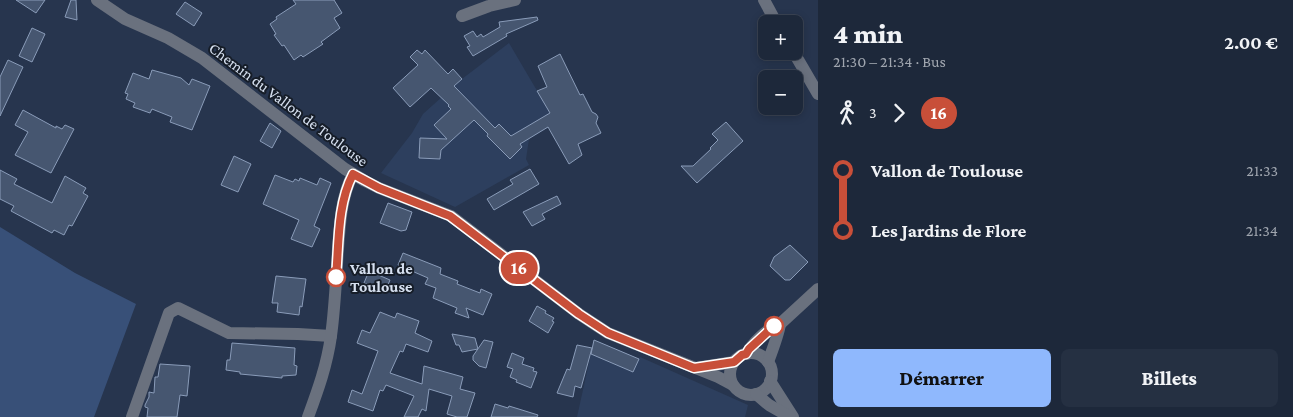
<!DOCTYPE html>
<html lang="fr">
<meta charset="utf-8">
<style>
:root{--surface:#1d283a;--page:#253042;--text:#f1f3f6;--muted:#a0a6af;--line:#3b4454;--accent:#8fb8fd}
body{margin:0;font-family:"Crimson Pro",serif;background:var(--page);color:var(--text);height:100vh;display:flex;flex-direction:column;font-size:19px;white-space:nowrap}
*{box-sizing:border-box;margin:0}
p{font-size:16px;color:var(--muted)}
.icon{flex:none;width:28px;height:28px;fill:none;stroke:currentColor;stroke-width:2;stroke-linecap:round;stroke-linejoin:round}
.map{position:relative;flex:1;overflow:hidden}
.side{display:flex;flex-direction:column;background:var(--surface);width:475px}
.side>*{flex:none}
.badge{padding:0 10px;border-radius:16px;font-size:18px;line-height:32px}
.controls{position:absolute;left:758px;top:15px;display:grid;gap:10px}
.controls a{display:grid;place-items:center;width:45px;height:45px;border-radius:8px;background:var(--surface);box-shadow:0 2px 8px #0003,0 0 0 1px var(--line);font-size:25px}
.map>.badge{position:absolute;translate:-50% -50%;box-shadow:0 0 0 2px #fff}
.legs{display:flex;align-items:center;gap:8px;height:55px;padding:0 15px;font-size:16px}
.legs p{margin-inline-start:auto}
.headline{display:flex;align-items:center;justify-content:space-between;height:85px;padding:0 15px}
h1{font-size:28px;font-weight:800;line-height:38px}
.cta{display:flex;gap:10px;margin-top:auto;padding:10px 15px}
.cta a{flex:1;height:58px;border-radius:8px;background:var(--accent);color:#111;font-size:20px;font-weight:800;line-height:58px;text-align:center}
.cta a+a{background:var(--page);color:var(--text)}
ul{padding:0 15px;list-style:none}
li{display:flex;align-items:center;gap:18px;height:60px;font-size:19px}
li i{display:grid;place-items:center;width:8px;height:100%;margin:0 6px;background:currentColor}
li i::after{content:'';width:12px;height:12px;margin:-6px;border:4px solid;border-radius:50%;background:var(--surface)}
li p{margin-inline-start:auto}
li:first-child i{background:linear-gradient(#0000 50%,currentColor 0)}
li:last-child i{background:linear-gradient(currentColor 50%,#0000 0)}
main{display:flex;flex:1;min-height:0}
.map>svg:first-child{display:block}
.built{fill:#2d3f5e}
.green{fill:#385078}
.building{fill:#465670;stroke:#8a9cb9}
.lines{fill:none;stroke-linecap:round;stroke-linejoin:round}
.minor{stroke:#6a717e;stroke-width:12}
.line-1-casing{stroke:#fff;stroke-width:11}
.line-1{stroke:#c84f39;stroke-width:8}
.stop-1-dot{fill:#fff;stroke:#c84f39;stroke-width:2.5}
.labels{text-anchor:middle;stroke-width:4;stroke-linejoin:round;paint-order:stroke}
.street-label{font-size:16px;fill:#d6e0f0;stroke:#161d28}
.stop-label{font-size:16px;font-weight:bold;fill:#d6e0f0;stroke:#161d28;text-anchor:start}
</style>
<main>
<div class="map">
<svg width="818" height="417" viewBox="0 0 818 417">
<rect width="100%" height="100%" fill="#27354e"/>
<g class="built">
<path d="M509 43 556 123 529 139 526 159 529 165 455 207 381 173 412 133 423 114 462 79Z"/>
<path d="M594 340 638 359 640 357 748 405 745 417H577Z"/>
</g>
<path class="green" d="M0 227 75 273 136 304 94 417H0Z"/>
<g class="building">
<path d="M16 0H45L36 13Z"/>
<path d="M71 0H76L77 20 65 17Z"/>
<path d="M293 0H334L342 13 334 18 340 28 321 42 323 44 303 57 301 55 294 60 284 45 282 46 274 35 276 34 270 24 277 19 276 17 296 4Z"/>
<path d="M185 2 202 13 194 26 176 14Z"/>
<path d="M537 17 538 20 506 34 507 36 473 56 467 47 470 46 464 36 473 31 477 37 481 34 483 37 500 27 499 22Z"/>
<path d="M32 28 45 34 32 62 19 56Z"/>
<path d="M417 50 422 54 425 50 448 74 453 69 462 79 454 86 495 128 499 124 511 136 550 113 537 91 547 87 538 66 560 54 580 95 583 94 592 112 596 114 598 117 596 123 601 133 578 144 582 155 569 164 548 127 520 144 522 147 510 159 487 136 488 134 474 120 441 150 440 159 419 158 420 138 447 139 434 125 451 109 448 106 449 105 431 88 410 107 393 88 418 65 410 57Z"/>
<path d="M8 60 23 67 0 116V77Z"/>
<path d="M152 70 181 78 189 85 192 79 210 86 192 130 170 122 172 117 152 109 150 113 133 107 135 103 126 99 128 94 125 93 133 73 149 79Z"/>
<path d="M23 110 56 128V126L62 129 65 125 74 129 51 173 15 155 28 132 15 125Z"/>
<path d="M726 122 743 141 697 183 681 166H693L711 149 710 148 718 140 712 134Z"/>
<path d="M270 123 281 131 272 148 260 141Z"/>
<path d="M234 156 251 164 238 192 221 185Z"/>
<path d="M530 169 539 184 494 210 487 199 513 184 510 180Z"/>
<path d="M0 170 17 179 14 184 52 203 65 176 86 188 83 193 88 196 72 226 69 225 64 235 54 230 52 233 11 211 14 206 0 199Z"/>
<path d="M275 175 293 182 295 179 299 181 300 178 317 185 320 178 331 183 314 226 320 229 312 247 291 239 299 220 263 204Z"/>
<path d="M557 196 561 204 542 214 545 219 532 226 523 212Z"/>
<path d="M388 203 412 212 406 230 401 231 380 223Z"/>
<path d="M790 245 808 262 790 280H785L770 266 774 257Z"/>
<path d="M403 253 441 268 440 274 458 281 457 284 480 293 481 289 492 294 483 315 466 308 469 318 455 313 457 308 433 298 436 288 425 284 428 278 398 265Z"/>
<path d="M369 271 390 280 385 292 364 283Z"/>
<path d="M276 276 306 279 302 307 300 306 299 315 277 312 278 303H272Z"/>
<path d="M537 306 546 311 545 313 554 318 552 321 554 322 548 333 529 321Z"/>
<path d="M380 312 395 318 397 313 419 321 415 333 432 341 428 352 406 344 403 352 400 351 390 373 422 384 424 366 463 377 460 389 475 393 467 417H457L447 414 452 396 429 389 426 411 422 409 418 417H404L414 396 386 385 383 391 380 390 373 411 348 402 352 390 362 394 378 351 357 343 362 330 370 333Z"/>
<path d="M452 334 475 338 478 349 462 352 459 345H456Z"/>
<path d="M484 340 493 342 486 368 479 366 473 360V356Z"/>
<path d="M594 340 639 359 633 372 591 354Z"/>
<path d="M232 343 295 348 294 365 297 366 296 375 282 376V378L240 374V372L226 370 227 360H230Z"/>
<path d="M577 345 592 348 581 388 575 386 573 397 557 393 567 369 570 370Z"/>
<path d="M512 353 524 358 522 364 534 368 533 371 537 372 531 388 516 382 517 380 510 377 513 369 507 367Z"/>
<path d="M160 364 190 366 187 396 180 395 177 417H147L148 408 145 407V405L149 397V392L154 393 155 377H158Z"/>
<path d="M495 404 508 408 509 406 538 415 537 417H491Z"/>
</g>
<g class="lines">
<g class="minor">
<path d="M97 0 125 19 168 38 202 58 345 169 365 181 379 188 451 216 579 314 608 333 718 377 733 385"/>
<path d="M764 0 777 24"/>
<path d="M462 16 489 6 515 0"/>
<path d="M793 51 818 94"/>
<circle cx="751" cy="374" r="21"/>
<path d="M747 354C752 343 768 328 780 324L818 289"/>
<path d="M768 362C771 354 779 332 780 324"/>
<path d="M696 368 734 362"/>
<path d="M770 381 793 417"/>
<path d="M756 394 769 405 790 417"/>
<path d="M132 417 169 313 178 308 229 333 298 334 331 336"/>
<path d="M308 417C318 390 327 365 331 336 335 307 336 278 338 249 340 223 341 197 353 174"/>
</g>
</g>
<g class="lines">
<g class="line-1-casing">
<path id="line-1" d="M336 277C339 244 337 205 353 174L379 188 450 216 579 314 608 333 694 368 734 362 742 355 746 354 749 349 774 326"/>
</g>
<use href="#line-1" class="line-1"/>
</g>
<g class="stop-1-dot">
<circle cx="336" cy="277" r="9"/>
<circle cx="774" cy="326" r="9"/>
</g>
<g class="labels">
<g class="street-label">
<text transform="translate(289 104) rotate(37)" y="6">Chemin du Vallon de Toulouse</text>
</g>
<g class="stop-label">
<text x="350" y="274">Vallon de<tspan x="350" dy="18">Toulouse</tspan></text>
</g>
</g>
</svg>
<div class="controls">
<a>+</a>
<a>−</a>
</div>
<b class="badge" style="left:519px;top:268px;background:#c84f39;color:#fff">16</b>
</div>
<section class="side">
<div class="headline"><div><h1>4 min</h1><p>21:30 – 21:34 · Bus</p></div><b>2.00 €</b></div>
<div class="legs"><svg class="icon" aria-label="walk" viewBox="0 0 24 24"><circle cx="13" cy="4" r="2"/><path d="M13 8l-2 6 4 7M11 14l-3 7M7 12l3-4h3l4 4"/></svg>3<svg class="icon" aria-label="forward" viewBox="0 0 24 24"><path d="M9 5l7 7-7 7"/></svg><b class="badge" style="background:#c84f39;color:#fff">16</b></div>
<ul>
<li><i style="color:#c84f39"></i><b>Vallon de Toulouse</b><p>21:33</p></li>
<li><i style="color:#c84f39"></i><b>Les Jardins de Flore</b><p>21:34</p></li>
</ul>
<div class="cta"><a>Démarrer</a><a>Billets</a></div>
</section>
</main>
